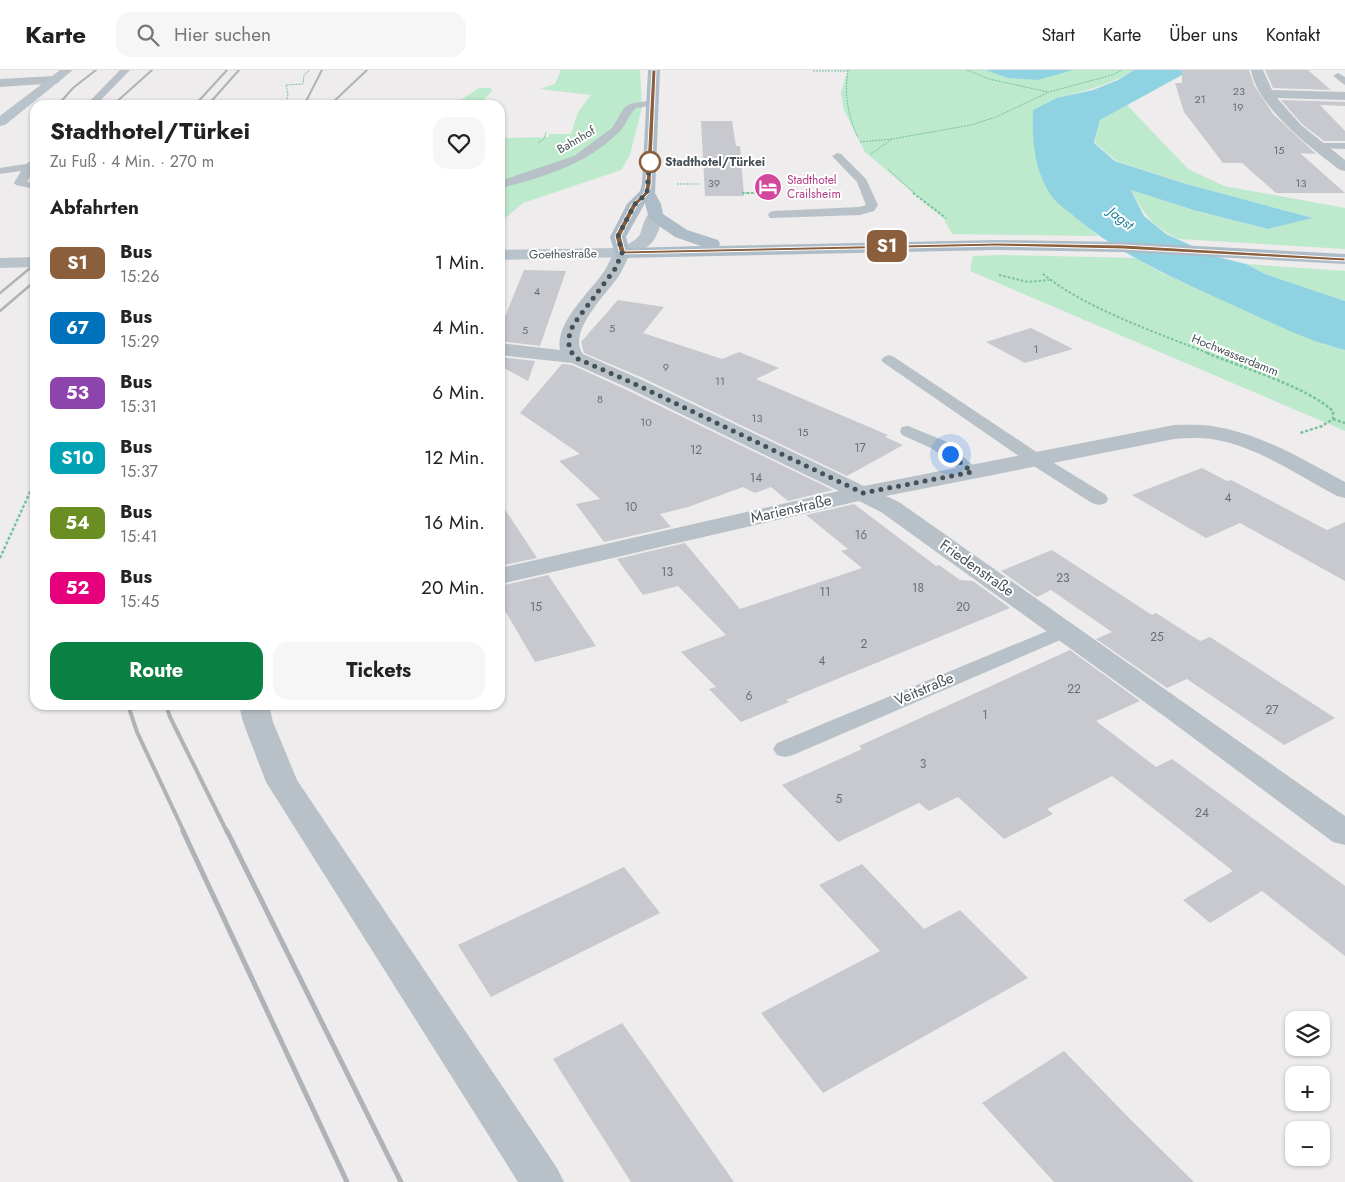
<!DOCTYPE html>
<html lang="de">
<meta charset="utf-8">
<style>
:root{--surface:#fff;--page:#f6f6f6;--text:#222;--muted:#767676;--line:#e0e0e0;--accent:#0b8043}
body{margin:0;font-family:Jost,sans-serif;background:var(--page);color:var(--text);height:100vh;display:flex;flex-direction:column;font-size:19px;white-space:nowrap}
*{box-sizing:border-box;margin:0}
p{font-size:16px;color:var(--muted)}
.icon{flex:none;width:28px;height:28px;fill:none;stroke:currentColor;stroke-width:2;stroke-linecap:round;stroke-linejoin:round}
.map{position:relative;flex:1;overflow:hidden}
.details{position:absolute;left:30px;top:30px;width:475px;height:610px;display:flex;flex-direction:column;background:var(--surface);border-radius:15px;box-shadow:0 1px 4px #0004}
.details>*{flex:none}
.badge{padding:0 10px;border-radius:8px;font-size:18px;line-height:32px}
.controls{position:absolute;left:1285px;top:941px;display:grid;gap:10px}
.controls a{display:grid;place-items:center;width:45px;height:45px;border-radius:10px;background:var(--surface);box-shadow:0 1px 4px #0004;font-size:25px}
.you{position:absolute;width:25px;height:25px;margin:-12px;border:4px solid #fff;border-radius:50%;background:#1a73e8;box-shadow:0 0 0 8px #1a73e833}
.map>.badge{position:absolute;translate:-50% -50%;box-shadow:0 0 0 2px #fff}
h2{padding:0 20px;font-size:19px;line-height:45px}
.round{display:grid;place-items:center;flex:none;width:52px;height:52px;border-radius:15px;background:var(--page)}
.headline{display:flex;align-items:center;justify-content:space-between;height:85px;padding:0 20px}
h1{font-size:24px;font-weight:700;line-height:38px}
.button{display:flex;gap:10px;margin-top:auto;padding:10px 20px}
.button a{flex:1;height:58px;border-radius:15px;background:var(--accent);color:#fff;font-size:20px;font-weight:700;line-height:58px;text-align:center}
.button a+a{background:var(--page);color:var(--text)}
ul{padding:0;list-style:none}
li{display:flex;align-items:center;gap:15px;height:65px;padding:0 20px}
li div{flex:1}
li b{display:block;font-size:19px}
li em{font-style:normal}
li .badge{min-width:55px;font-weight:700;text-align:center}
header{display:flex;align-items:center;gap:30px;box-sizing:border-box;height:70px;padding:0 25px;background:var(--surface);border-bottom:1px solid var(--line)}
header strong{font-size:24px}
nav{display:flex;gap:28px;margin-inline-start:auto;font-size:18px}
.search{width:350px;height:45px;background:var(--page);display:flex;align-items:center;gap:12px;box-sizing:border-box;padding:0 18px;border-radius:15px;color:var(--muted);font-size:19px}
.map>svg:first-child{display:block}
.green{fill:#bde9cd}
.water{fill:#8fd3e2}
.building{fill:#c7c9ce}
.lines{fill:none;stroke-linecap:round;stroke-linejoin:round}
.path-far2{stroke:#79c39c;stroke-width:1;stroke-dasharray:2 1;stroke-linecap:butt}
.path-far1{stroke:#79c39c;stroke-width:2;stroke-dasharray:2.5 2;stroke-linecap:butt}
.path{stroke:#79c39c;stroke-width:2.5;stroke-dasharray:3 2;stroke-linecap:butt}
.lane{fill:#b8c1c7;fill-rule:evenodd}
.street{fill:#b8c1c7;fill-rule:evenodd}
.secondary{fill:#b9c3cc;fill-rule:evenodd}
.primary{fill:#aebcc8;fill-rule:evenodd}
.rail-far3{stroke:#afb2b6;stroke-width:2}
.rail-far2{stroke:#afb2b6;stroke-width:2.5}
.rail-far1{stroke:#afb2b6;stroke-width:4}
.rail{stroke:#afb2b6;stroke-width:5}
.line{fill:#8b5e3c;stroke:#fff}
.walk{stroke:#465057;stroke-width:5;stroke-dasharray:0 9}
.stop-dot{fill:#fff;stroke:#8b5e3c;stroke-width:2.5}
.labels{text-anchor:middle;stroke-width:4;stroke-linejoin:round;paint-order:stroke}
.far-number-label{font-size:11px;fill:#666e75}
.far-street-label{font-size:12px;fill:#465057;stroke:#fff}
.far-stop-label{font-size:12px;font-weight:bold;fill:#465057;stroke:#fff;text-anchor:start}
.far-hotel-label{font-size:12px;fill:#b23c85;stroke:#fff;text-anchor:start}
.number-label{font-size:12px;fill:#666e75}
.far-water-label{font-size:14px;font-style:italic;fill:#1a8196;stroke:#fff}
.street-label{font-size:15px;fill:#465057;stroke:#fff}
</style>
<header>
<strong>Karte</strong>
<div class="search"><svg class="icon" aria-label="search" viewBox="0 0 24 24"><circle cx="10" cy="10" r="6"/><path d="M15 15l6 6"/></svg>Hier suchen</div>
<nav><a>Start</a><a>Karte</a><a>Über uns</a><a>Kontakt</a></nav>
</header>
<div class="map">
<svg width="1345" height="1112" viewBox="0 0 1345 1112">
<rect width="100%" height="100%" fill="#eeecec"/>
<g class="green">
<path d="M561 0H640L642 37 630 85 621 100 523 133 500 152V84L504 68 549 67V64H571L578 42 591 25 540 19 555 14Z"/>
<path d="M848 0H1134C1110 15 1085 21 1057 28L1054 129 1098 166 952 164 944 149 865 82 844 40 841 23Z"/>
<path d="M479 18H491L492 21 479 35H453Z"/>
<path d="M1127 35 1188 99 1224 116 1345 138V179L1179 169C1152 157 1145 145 1131 120L1192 140 1268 159 1313 148 1184 113 1117 91 1095 73 1100 50Z"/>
<path d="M1004 185 1135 188 1162 203 1326 275 1345 280V361L970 201 973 186Z"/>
<path d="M1246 194 1345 201V231L1265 204Z"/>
</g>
<g class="water">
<path d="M986 0H1073L1038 10 1008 8Z"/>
<path d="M1134 0H1191L1100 50 1094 73 1115 91 1183 113 1313 148 1268 159 1193 140 1131 120 1144 146 1166 164 1214 186 1246 194 1265 204 1345 231V280C1307 271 1271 252 1235 236 1180 211 1123 187 1076 148 1069 141 1058 135 1053 128 1034 101 1032 71 1033 40L1057 28 1093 20 1118 10Z"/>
</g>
<g class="building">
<path d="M1182 0H1249L1254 15 1273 44 1316 84 1300 83 1345 123H1276L1242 93H1223L1184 42 1175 13H1182Z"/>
<path d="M1265 0H1308L1331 20 1273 18Z"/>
<path d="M1281 30 1345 32V36L1320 35 1345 61V71H1324L1302 54Z"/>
<path d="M701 51H732L736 76H740L744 126H705Z"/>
<path d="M524 200 566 201 540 276 500 271V259Z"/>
<path d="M618 230 664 237 643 263 722 289 739 282 779 298 756 309 888 365 885 367 903 375 847 406 643 308 584 283 581 272Z"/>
<path d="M1031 258 1073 279 1025 293 986 272Z"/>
<path d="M500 287 535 291 528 311 500 296Z"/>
<path d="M562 294 572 295 627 320 833 420 788 431 771 417 755 423 743 417 688 437 660 444 671 457 604 472 576 434 600 429 559 391 580 384 520 343Z"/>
<path d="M1202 398 1227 411 1231 410 1327 460 1345 452V511L1240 453 1206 468 1132 425Z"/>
<path d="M500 432 537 488 500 496Z"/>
<path d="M854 434 936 496 939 495 960 510 973 511 1010 538 786 630 789 632 741 652 709 619 716 617 681 582 726 565 678 516 643 525 617 489 685 473 740 539 862 498 841 481 848 479 806 445Z"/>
<path d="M1052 480 1152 545 1156 543 1200 571 1210 567 1335 648 1284 675 1187 609 1167 618 1096 569 1112 562 1051 520 1037 527 1001 501Z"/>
<path d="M548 505 596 576 535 592 500 532V516Z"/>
<path d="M1070 580 1140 631 1096 651 1156 697 1172 689 1345 816V886L1262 821 1210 853 1183 830 1233 801 1112 706 1047 739 1053 744 1004 769 958 727 929 741 919 733 838 772 782 715 862 679 859 676Z"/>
<path d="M862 794 924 859 960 840 1028 908 823 1023 761 943 880 881 819 815Z"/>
<path d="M624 797 660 843 491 927 458 875Z"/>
<path d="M622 953 649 991 734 1112H631L553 989Z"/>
<path d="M1064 981 1131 1050 1194 1112H1054L982 1033Z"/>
</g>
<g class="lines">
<g class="path-far2">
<path d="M848 0C844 25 848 45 858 68"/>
<path d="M967 0 989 9 1048 22"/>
<path d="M813 1H847"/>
<path d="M286 35 288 24 286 15 303 14 304 5 310 0"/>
<path d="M860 72 892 69"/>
<path d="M538 73 544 69 546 62"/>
<path d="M871 84 892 69 971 55 996 47 1049 22 1112 5 1122 0"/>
<path d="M888 99 915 124"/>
<path d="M677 114H699"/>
<path d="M742 123H759"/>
</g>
<g class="path-far1">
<path d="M742 123H759"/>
<path d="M913 123 946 148"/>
<path d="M1043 204C1086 239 1158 263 1210 284"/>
<path d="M999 205 1028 212 1049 210"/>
</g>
<g class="path">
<path d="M1207 283C1243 298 1305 316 1333 341V349L1322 356 1300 363"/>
<path d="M1333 349 1345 353"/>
<path d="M0 488 35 411"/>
</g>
<g class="lane">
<path d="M120 0H130L96 35H86Z"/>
<path d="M1338 3 1345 7V15L1333 6Z"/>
<path d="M652 30 655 31V35L636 38C628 45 626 56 618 63 587 94 542 108 500 118V111L574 86 612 58 624 38 630 34Z"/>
<path d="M1317 73H1345V79L1313 78 1312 76 1313 74Z"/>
<path d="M837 83 841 84 866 109 878 135 874 141 860 145 770 148 768 145 770 142 774 141 859 137 866 135 857 112 832 86Z"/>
<path d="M35 88V97L27 112 35 113V119L16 115 14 113 21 101 0 104V98L26 94Z"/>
<path d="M889 285 894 287 1041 385 1106 425 1108 429 1106 433 1099 435 1092 433 1029 393 884 293 881 290 884 287Z"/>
<path d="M908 356 945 371 981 402 978 406 972 407 966 406 933 379 902 365 900 361 902 357Z"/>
<path d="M1064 554 1072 555 1075 560 1072 565 793 685 785 687 777 685 773 679 777 673Z"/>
</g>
<g class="street">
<path d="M1251 0H1263L1272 20 1345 22V30L1277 28 1301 55 1345 90V101L1340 100C1312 79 1257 37 1251 0Z"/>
<path d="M54 6 58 7 60 10 58 13 0 17V9Z"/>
<path d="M622 178 628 179 630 183C627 190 624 197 620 204 608 223 566 262 583 284L642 310 864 416 1174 355C1188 355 1203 354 1217 357 1264 365 1303 390 1345 412V428L1337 426C1299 406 1260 378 1217 370 1203 367 1188 368 1174 369L886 426 899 432 1345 746V775L1333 772 1168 649 881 442 859 431 500 514V498L839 421 628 318 572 293 500 285V273L560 280C555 253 588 224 603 203 608 196 611 187 616 179Z"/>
<path d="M239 635H269L273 652 297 710 557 1098 564 1112H518L266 712 243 652Z"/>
</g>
<g class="secondary">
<path d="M60 0H73L5 55 0 56V46Z"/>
<path d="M655 141 661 143 663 146C655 173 654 175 628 187L500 190V180L619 178C650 165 635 164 649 143Z"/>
<path d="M35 187V197L0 198V188Z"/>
</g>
<path class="primary" d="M648 0H660L655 123 661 134 663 144 687 160 718 170 720 174 719 176 996 170 1123 172 1345 184V194L1123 182 996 180 622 188 616 187 610 167 627 134 640 121 642 114ZM645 133 649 149 675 167 701 176 629 178 626 167Z"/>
<g class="rail-far3">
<path d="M58 35 73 18 96 0"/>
<path d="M113 35 152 0"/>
<path d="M195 35 227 0"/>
<path d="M208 35 239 0"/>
<path d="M304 35 322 0"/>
<path d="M330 35 367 0"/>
</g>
<g class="rail-far2">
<path d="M0 223 35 194"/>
<path d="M0 241 35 211"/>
</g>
<g class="rail-far1">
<path d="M128 635 137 662 184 762"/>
<path d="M166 635 170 647 227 762"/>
</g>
<g class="rail">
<path d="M183 761 347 1112"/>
<path d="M227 761 401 1112"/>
</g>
</g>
<path class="line" d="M652 0H656L651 114 649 123 637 135 621 166 625 181 996 173 1123 175 1345 188V191L1123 179 996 176 620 184 615 166 632 134 644 123 646 114Z"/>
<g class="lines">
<path class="walk" d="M650 92V84L647 123 635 134 618 166 622 183 615 199 573 255 569 267V279L576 288 635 314 863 423 972 402 950 384"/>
</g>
<defs>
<g id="hotel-disc" transform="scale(1.4375)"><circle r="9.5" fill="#d1479c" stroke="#fff"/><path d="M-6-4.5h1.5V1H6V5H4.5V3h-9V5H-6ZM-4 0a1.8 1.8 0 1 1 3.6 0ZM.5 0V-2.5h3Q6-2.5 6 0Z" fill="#fff"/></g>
</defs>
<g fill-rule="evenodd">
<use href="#hotel-disc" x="768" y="117"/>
</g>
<circle class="stop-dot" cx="650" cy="92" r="10"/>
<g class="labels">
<g class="far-number-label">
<text x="1239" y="25">23</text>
<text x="1200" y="33">21</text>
<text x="1238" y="41">19</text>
<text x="1279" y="84">15</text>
<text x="714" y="117">39</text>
<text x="1301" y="117">13</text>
<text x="537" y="225">4</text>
<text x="612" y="262">5</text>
<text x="525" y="264">5</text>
<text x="1036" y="283">1</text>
<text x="666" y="301">9</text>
<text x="720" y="315">11</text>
<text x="600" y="333">8</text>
<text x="757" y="352">13</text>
<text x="646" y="356">10</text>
<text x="803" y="366">15</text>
</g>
<g class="far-street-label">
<text transform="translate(576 70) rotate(-30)" y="4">Bahnhof</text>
<text transform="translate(563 184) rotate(-1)" y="4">Goethestraße</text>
<text transform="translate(1235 285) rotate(22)" y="4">Hochwasserdamm</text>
</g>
<g class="far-stop-label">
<text x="665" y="96">Stadthotel/Türkei</text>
</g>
<g class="far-hotel-label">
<text x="787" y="114">Stadthotel<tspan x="787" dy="14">Crailsheim</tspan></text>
</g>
<g class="number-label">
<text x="860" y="382">17</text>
<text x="696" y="384">12</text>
<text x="756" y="412">14</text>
<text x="1228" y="432">4</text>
<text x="631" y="441">10</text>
<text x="861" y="469">16</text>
<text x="667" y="506">13</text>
<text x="1063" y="512">23</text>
<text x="918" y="522">18</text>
<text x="825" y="526">11</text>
<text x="536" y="541">15</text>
<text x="963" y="541">20</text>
<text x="1157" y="571">25</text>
<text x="864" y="578">2</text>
<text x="822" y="595">4</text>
<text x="1074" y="623">22</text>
<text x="749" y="630">6</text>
<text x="1272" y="644">27</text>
<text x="985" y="649">1</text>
<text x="923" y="698">3</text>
<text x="839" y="733">5</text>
<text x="1202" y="747">24</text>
</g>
<g class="far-water-label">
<text transform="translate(1121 148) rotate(38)" y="5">Jagst</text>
</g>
<g class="street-label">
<text transform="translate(791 439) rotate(-13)" y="5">Marienstraße</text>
<text transform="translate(977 498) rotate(35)" y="5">Friedenstraße</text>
<text transform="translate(924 619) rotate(-23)" y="5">Veitstraße</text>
</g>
</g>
</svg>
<div class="controls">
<a><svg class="icon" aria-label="layers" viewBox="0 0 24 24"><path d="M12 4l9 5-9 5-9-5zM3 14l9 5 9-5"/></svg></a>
<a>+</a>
<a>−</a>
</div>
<div class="you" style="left:950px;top:384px"></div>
<b class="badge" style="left:887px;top:176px;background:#8b5e3c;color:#fff">S1</b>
<section class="details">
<div class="headline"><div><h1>Stadthotel/Türkei</h1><p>Zu Fuß · 4 Min. · 270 m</p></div><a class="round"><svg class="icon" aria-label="heart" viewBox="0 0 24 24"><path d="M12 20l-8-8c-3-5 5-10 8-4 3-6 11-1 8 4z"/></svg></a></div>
<h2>Abfahrten</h2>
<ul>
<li><span class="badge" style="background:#8b5e3c;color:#fff">S1</span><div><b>Bus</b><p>15:26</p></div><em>1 Min.</em></li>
<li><span class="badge" style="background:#0072bc;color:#fff">67</span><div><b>Bus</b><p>15:29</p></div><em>4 Min.</em></li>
<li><span class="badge" style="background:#8e44ad;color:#fff">53</span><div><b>Bus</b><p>15:31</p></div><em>6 Min.</em></li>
<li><span class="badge" style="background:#00a3b4;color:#fff">S10</span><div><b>Bus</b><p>15:37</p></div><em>12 Min.</em></li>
<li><span class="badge" style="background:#6b8e23;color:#fff">54</span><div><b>Bus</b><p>15:41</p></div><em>16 Min.</em></li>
<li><span class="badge" style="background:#e6007e;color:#fff">52</span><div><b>Bus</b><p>15:45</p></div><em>20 Min.</em></li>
</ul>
<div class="button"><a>Route</a><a>Tickets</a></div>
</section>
</div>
